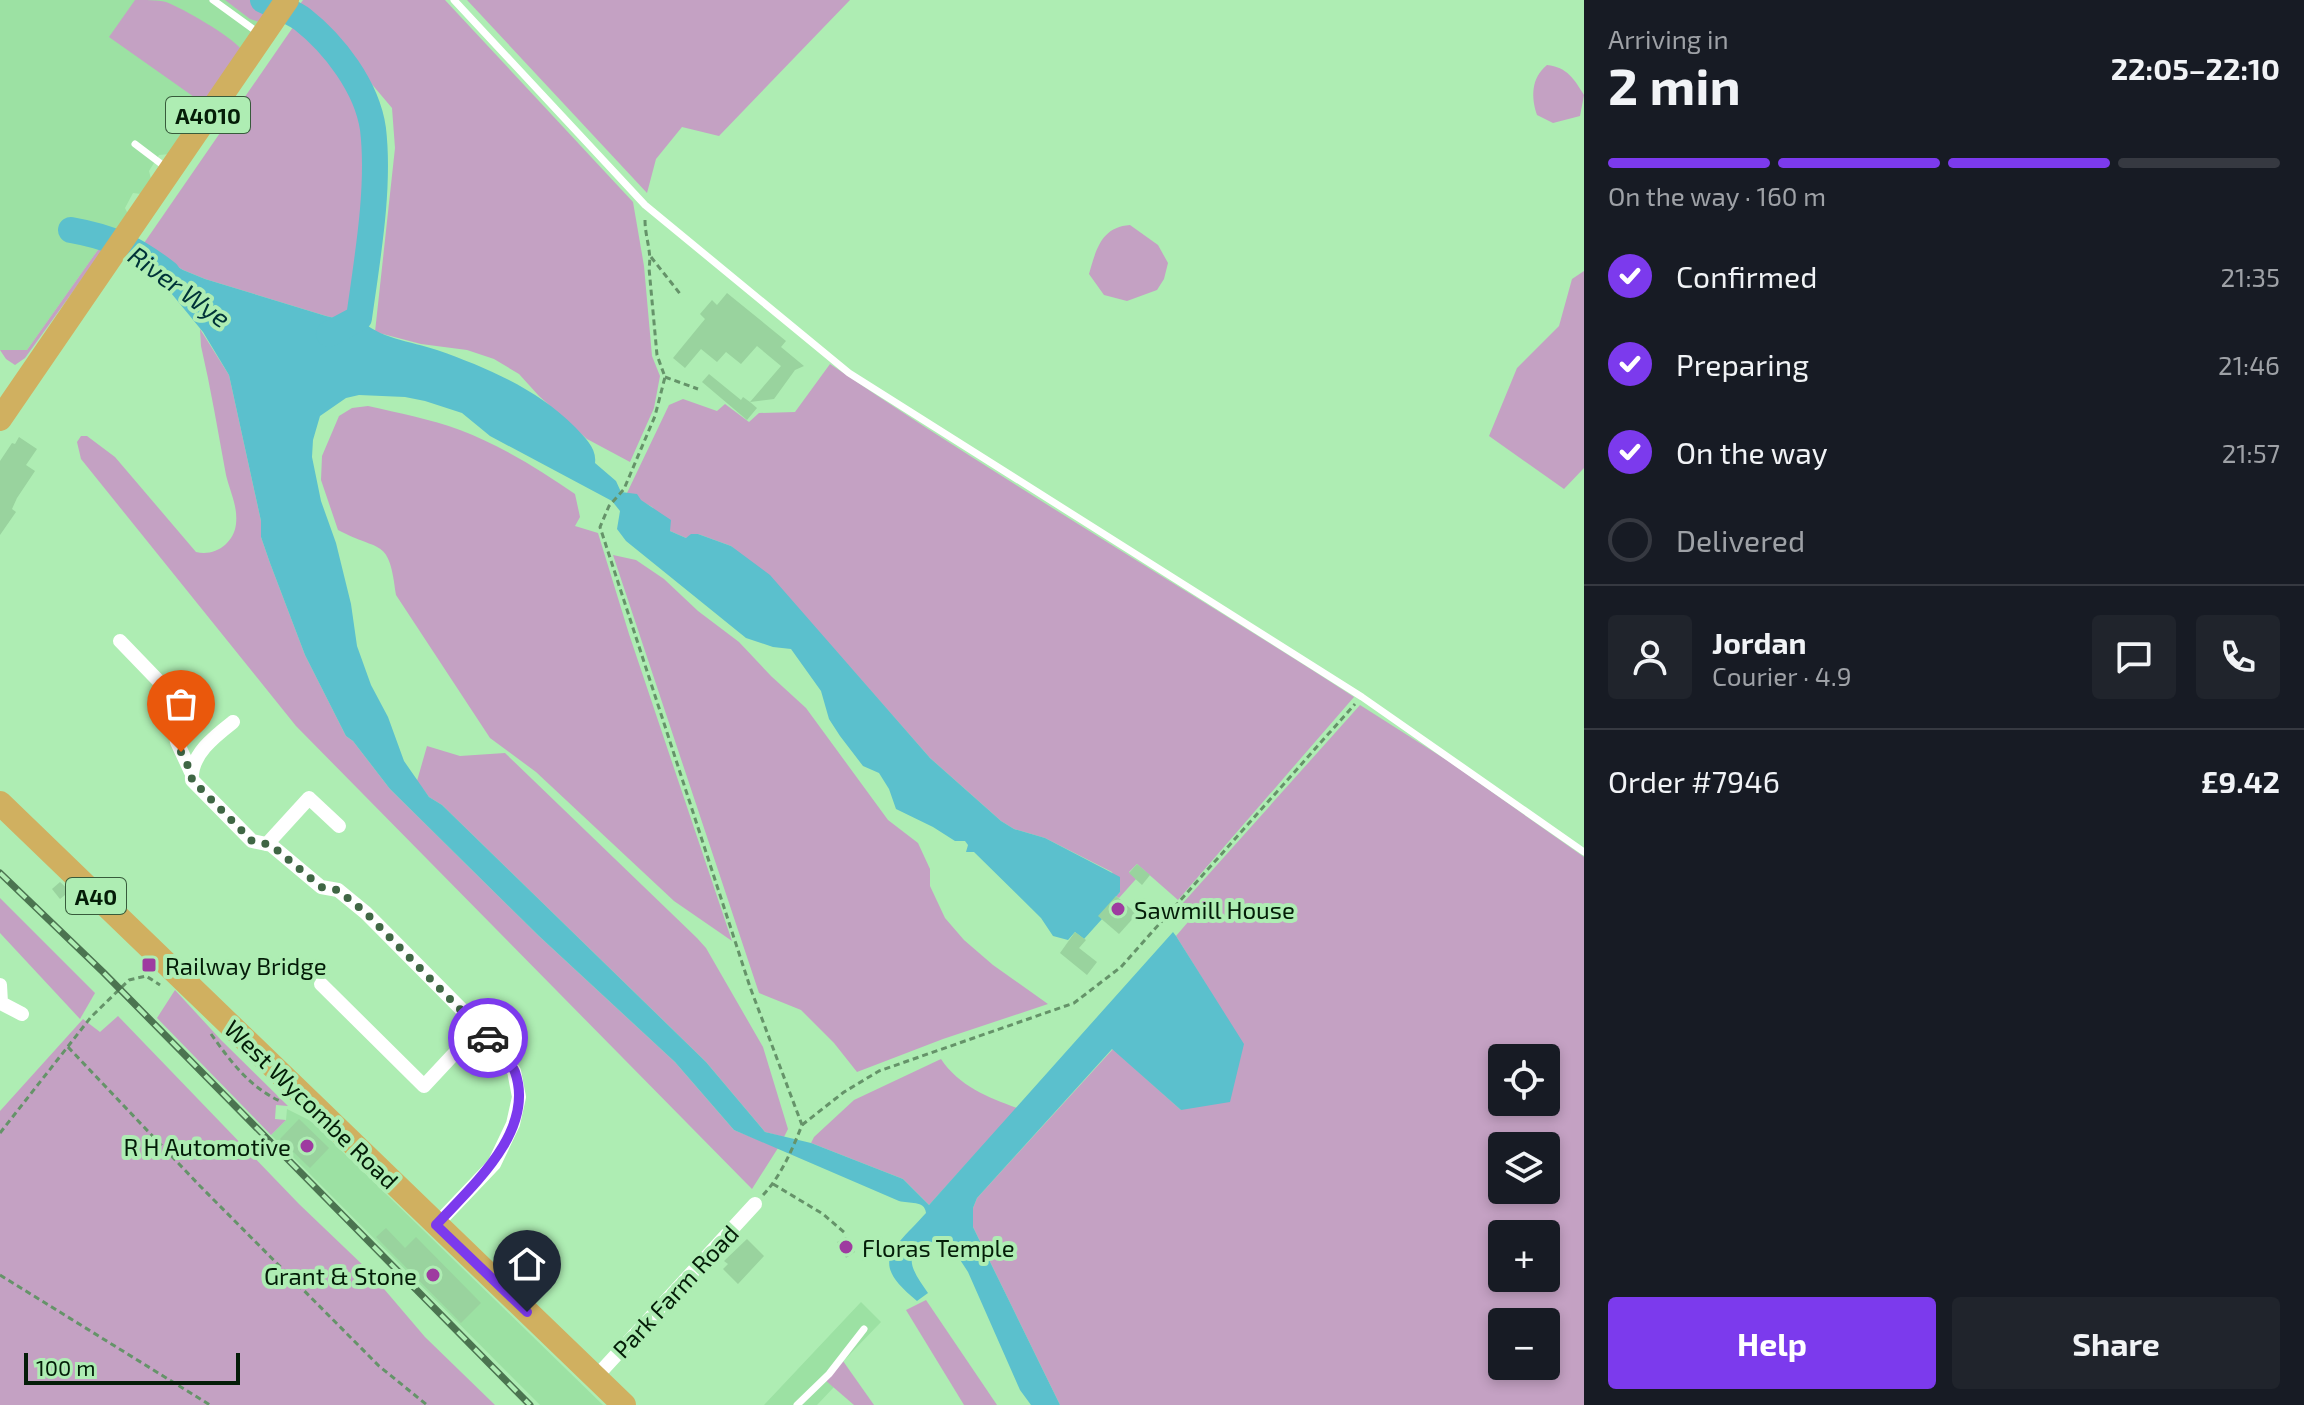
<!DOCTYPE html>
<meta charset="utf-8">
<style>
body{margin:0;font-family:"Exo 2",sans-serif;background:#20242c;color:#f1f3f6;height:100vh;display:flex;flex-direction:column;font-size:30px;white-space:nowrap}
*{box-sizing:border-box;margin:0}
p{font-size:26px;color:#9ea1a6}
.icon{flex:none;width:44px;height:44px;fill:none;stroke:currentColor;stroke-width:2;stroke-linecap:round;stroke-linejoin:round}
.map{position:relative;flex:1;overflow:hidden}
.details{display:flex;flex-direction:column;background:#171b24;width:720px}
.details>*{flex:none}
.tools{position:absolute;left:1488px;top:1044px;display:grid;gap:16px}
.tools a{display:grid;place-items:center;width:72px;height:72px;border-radius:8px;background:#171b24;box-shadow:0 4px 12px #0003;font-size:40px}
.scale{position:absolute;left:24px;bottom:20px;width:216px;box-sizing:border-box;padding-left:8px;border:4px solid #041d08;border-top:0;font-size:22px;line-height:28px;white-space:nowrap;color:#041d08;-webkit-text-stroke:6px #aeedb3;paint-order:stroke}
.pin{position:absolute;display:grid;place-items:center;width:68px;height:68px;color:#fff;margin:-82px -34px;border-radius:50% 50% 50% 0;rotate:-45deg;box-shadow:0 0 8px #0007}
.pin .icon{rotate:45deg}
.courier{position:absolute;display:grid;place-items:center;width:80px;height:80px;margin:-40px;border:6px solid #7c3aed;border-radius:50%;background:#fff;color:#222;box-shadow:0 2px 10px #0007}
.head em{font-style:normal;font-weight:700}
.head div{display:flex;flex-direction:column-reverse}
.head{display:flex;align-items:center;justify-content:space-between;height:136px;padding:0 24px}
h1{font-size:52px;font-weight:700;line-height:60px}
.bar{display:grid;grid-template-columns:repeat(4,1fr);gap:12px 8px;align-content:center;height:96px;padding:0 24px}
.bar i{height:10px;border-radius:6px;background:#363941}
.bar .active{background:#7c3aed}
.bar p{grid-column:span 4}
.line{display:flex;align-items:center;gap:20px;padding:0 24px;border-top:2px solid #363941}
.line div{flex:1}
.round{display:grid;place-items:center;flex:none;width:84px;height:84px;border-radius:8px;background:#20242c}
ol{padding:0 24px;list-style:none}
li{display:flex;align-items:center;gap:24px;height:88px}
li p{margin-inline-start:auto}
li .icon{padding:8px;border-radius:50%;background:#7c3aed;color:#fff;stroke-width:4}
li:last-child{color:#9ea1a6}
li i{width:44px;height:44px;border:4px solid #363941;border-radius:50%}
.button{display:flex;gap:16px;margin-top:auto;padding:16px 24px}
.button a{flex:1;height:92px;border-radius:8px;background:#7c3aed;color:#fff;font-size:32px;font-weight:700;line-height:92px;text-align:center}
.button a+a{background:#20242c;color:#f1f3f6}
main{display:flex;flex:1;min-height:0}
.map>svg:first-child{display:block}
</style>
<main>
<div class="map">
<svg width="1584" height="1405" viewBox="0 0 1584 1405">
<rect width="100%" height="100%" fill="#aeedb3"/>
<g fill="#9ce1a3">
<path d="M0 0H273L170 154 159 155 149 171 151 179 141 194 133 193 125 208 128 214 105 247H100L27 350H0Z"/>
<path d="M287 1109 311 1121 603 1405H540L271 1135 286 1120Z"/>
<path d="M861 1302 881 1322 825 1380 834 1387 817 1405H764Z"/>
</g>
<g fill="#c4a1c3" fill-rule="evenodd">
<path d="M135 0C144 0 157 0 166 2 184 9 229 35 241 49L204 104 109 37Z"/>
<path d="M225 0H273L259 22 250 19Z"/>
<path d="M303 0H445L633 202 644 266 652 356 660 376 654 408 630 462 587 439 539 396 519 374 494 359 467 350 421 344 375 332 395 148 392 108 348 56 295 11Z"/>
<path d="M467 0H850L719 136 682 127 656 159 647 193Z"/>
<path d="M300 17C322 38 345 60 359 87 388 144 368 255 359 318L347 321 326 316 205 279 183 270 142 246Z"/>
<path d="M1547 65C1567 67 1574 79 1584 95L1580 116 1553 123 1537 115C1531 97 1531 78 1547 65Z"/>
<path d="M1130 225 1158 245 1168 263 1164 279 1157 290 1127 301 1104 295 1089 274C1096 250 1101 227 1130 225Z"/>
<path d="M100 247H105L25 358 15 365 6 359 0 350H27Z"/>
<path d="M1584 271V468L1564 489 1489 436 1517 368 1559 326 1572 279Z"/>
<path d="M200 329 229 375 261 521V537L270 563 305 655 346 736 353 741 390 789 539 936 675 1062 734 1130 778 1148 752 1189 296 726 81 459 77 442 81 436H87L115 457 196 552C215 557 234 543 236 524 238 506 230 492 226 475 218 432 211 389 201 346Z"/>
<path d="M830 364C1001 480 1180 585 1354 697L1178 900 1137 864 1129 872 1136 879 1119 898 1116 896 1120 892 1112 872 1045 838 1014 829 1001 821 930 758 791 600 731 546 698 534 686 538 670 531 652 507 627 493 669 405 683 399 717 411 725 404 749 422 759 413 795 412Z"/>
<path d="M368 406C399 413 430 419 460 430 500 445 540 470 575 494L580 517 575 526 598 533 629 634 732 941 674 901 536 772 490 738 396 595C389 536 381 553 338 530L321 480 322 456 339 416 352 408Z"/>
<path d="M613 555 636 560 664 579 698 611 739 642 771 676 806 708 888 820 918 843 930 869V886L945 918 964 940 993 965 1048 1004 943 1039 857 1072 834 1043 801 1010 759 993Z"/>
<path d="M1360 705 1448 761 1584 857V1405H1060L973 1227V1208L977 1198 1113 1049 1181 1110 1243 1044 1176 936 1194 915 1182 904ZM1502 1058H1546V1102H1502ZM1502 1146H1546V1190H1502ZM1502 1234H1546V1278H1502ZM1502 1322H1546V1366H1502Z"/>
<path d="M427 746 460 756 505 753 697 938 706 948 763 1047 788 1129 784 1137 765 1132 706 1062 442 805 429 797 417 781Z"/>
<path d="M0 898 95 993 80 1019 0 933Z"/>
<path d="M175 990 221 1040 288 1106 276 1105 275 1119 286 1120 271 1135 157 1018Z"/>
<path d="M118 1016 299 1204 367 1269 425 1337 495 1405H0V1111L83 1019 100 1032Z"/>
<path d="M941 1059C959 1086 987 1097 1017 1108L929 1205 903 1179 811 1143 814 1137 854 1100Z"/>
<path d="M926 1300 997 1405H964L906 1310Z"/>
<path d="M843 1361 874 1405H854L825 1380Z"/>
</g>
<path fill="#5bc0cd" d="M142 246 183 270 205 279 326 316 347 321 359 318C378 339 411 341 437 350 488 368 537 389 575 427 585 438 597 448 595 463L616 481 621 492 637 494 641 500 671 520 670 531 686 538 691 534H698L731 546 770 575 930 758 1001 821 1014 829 1045 838 1120 877V892L1099 916 1102 919 1084 939 1075 932 1068 940 1053 936 1041 918 974 852H966L968 845 965 841H955L933 827 896 809 889 789 879 773 863 766 840 736 829 719 821 691 791 649 773 647 746 638 626 541 617 529 620 511 612 501 490 436 462 413 425 401 405 397 359 395 346 398 320 416 313 440 312 457 321 501 336 543 351 604 357 646 371 685 388 717 404 761 429 797 442 805 706 1062 765 1132 811 1143 903 1179 929 1205 1173 932 1176 936 1244 1044 1230 1102 1181 1110 1112 1049 977 1198 973 1208V1227L1060 1405H1031L1020 1390 968 1272 955 1252 930 1242C898 1253 915 1274 928 1293L917 1301C868 1261 892 1251 926 1213 925 1200 909 1204 899 1201L734 1130 675 1062 539 936 390 789 353 741 346 736 305 655 270 563 261 537V521L229 375 203 332 162 282 135 257Z"/>
<g fill="none" stroke-linecap="round" stroke-linejoin="round">
<g stroke="#5bc0cd" stroke-width="26">
<path d="M263 0C276 6 291 11 302 19 334 44 367 87 373 129 380 188 367 260 359 318L329 334"/>
<path d="M71 230C111 237 135 248 167 273"/>
</g>
</g>
<g fill="#99d39e">
<path d="M727 293 786 341 781 347 804 366 795 370 774 399 750 402 757 408 747 420 702 382 709 374 741 400 743 397 750 402 781 366 757 346 741 364 726 352 717 362 701 349 685 368 673 358 705 319 700 314 712 300 717 305Z"/>
<path d="M19 437 37 449 26 465 35 471 17 498 12 509 16 512 0 535V461L12 443 15 444Z"/>
<path d="M1137 864 1150 875 1142 885 1129 873Z"/>
<path d="M60 882 70 891 60 899 52 889Z"/>
<path d="M1116 896 1137 914 1119 934 1098 916Z"/>
<path d="M1075 932 1086 940 1079 948 1097 962 1087 975 1060 953Z"/>
<path d="M299 1119 329 1148 310 1168 280 1139Z"/>
<path d="M386 1228 405 1248 416 1237 481 1303 461 1323 376 1237Z"/>
<path d="M846 1237 855 1252 846 1258 837 1242Z"/>
<path d="M747 1239 764 1256 738 1284 723 1269 728 1264 724 1261Z"/>
</g>
<g fill="none" stroke-linecap="round" stroke-linejoin="round">
<g stroke="#659369" stroke-width="3" stroke-dasharray="6 4" stroke-linecap="butt">
<path d="M645 220C645 237 652 252 649 268L657 355 665 377 655 416 624 489 609 506 600 527 750 987 802 1125C792 1150 781 1176 763 1195"/>
<path d="M651 257 681 295"/>
<path d="M665 377 698 389"/>
<path d="M211 1034C231 1062 250 1088 282 1102"/>
<path d="M68 1047 199 1185 379 1366 427 1405"/>
<path d="M802 1125 844 1092 879 1071 1074 1003 1121 967 1355 704"/>
<path d="M0 1133 91 1017 129 980 146 976 160 985"/>
<path d="M773 1184 823 1214 845 1233"/>
<path d="M0 1275 210 1405"/>
</g>
<g stroke="#fff" stroke-width="7">
<path d="M213 0 260 34"/>
<path d="M454 0 645 205 849 373 1362 697 1584 852"/>
<path d="M135 144 168 169"/>
<path d="M797 1405 829 1374 864 1329"/>
</g>
<g stroke="#fff" stroke-width="14">
<path d="M120 641 174 697 177 710 175 732 177 742 191 772"/>
<path d="M233 722C215 736 190 755 192 780L252 841 271 845 321 887 338 890 366 913 479 1027 514 1071 519 1097 513 1124 494 1164 436 1225"/>
<path d="M267 844 309 798 339 826"/>
<path d="M321 984 424 1086 479 1027"/>
<path d="M0 985 1 1003 22 1014"/>
<path d="M595 1378 755 1204"/>
</g>
<g stroke="#d0b060" stroke-width="24">
<path d="M0 419 287 0"/>
<path d="M0 803 624 1405"/>
</g>
<g stroke="#4b7450" stroke-width="7">
<path id="rail" d="M0 873 103 972 530 1405"/>
</g>
<use href="#rail" stroke="#aeedb3" stroke-width="4" stroke-dasharray="12" stroke-linecap="butt"/>
</g>
<g fill="none" stroke-linecap="round" stroke-linejoin="round">
<path stroke="#3f6644" stroke-width="8" stroke-dasharray="0 14.4" d="M181 752 191 772 192 780 252 841 271 845 321 887 338 890 366 913 488 1038"/>
<path stroke="#7c3aed" stroke-width="10" d="M488 1038C496 1048 510 1060 515 1072 536 1131 471 1187 436 1225L527 1312"/>
</g>
<g fill="#9e3ba0" stroke="#aeedb3" stroke-width="3">
<circle cx="1118" cy="909" r="8"/>
<rect x="141" y="957" width="16" height="16" rx="4"/>
<circle cx="307" cy="1146" r="8"/>
<circle cx="846" cy="1247" r="8"/>
<circle cx="433" cy="1275" r="8"/>
</g>
<g text-anchor="middle" dominant-baseline="central" stroke-width="8" stroke-linejoin="round" paint-order="stroke">
<g fill="#aeedb3" stroke="#375b3b" stroke-width="2">
<rect x="166" y="97" width="84" height="36" rx="6"/>
<rect x="66" y="878" width="60" height="36" rx="6"/>
</g>
<g font-size="22" font-weight="bold" fill="#041d08">
<text x="208" y="115">A4010</text>
<text x="96" y="896">A40</text>
</g>
<g font-size="24" fill="#041d08" stroke="#aeedb3" text-anchor="start">
<text x="1134" y="909">Sawmill House</text>
<text x="165" y="965">Railway Bridge</text>
<text x="291" y="1146" text-anchor="end">R H Automotive</text>
<text x="862" y="1247">Floras Temple</text>
<text x="417" y="1275" text-anchor="end">Grant &amp; Stone</text>
</g>
<g font-size="24" fill="#041d08" stroke="#aeedb3">
<text transform="translate(312 1104) rotate(44)">West Wycombe Road</text>
<text transform="translate(675 1291) rotate(-47)">Park Farm Road</text>
</g>
<g font-size="26" font-style="italic" fill="#003339" stroke="#aeedb3">
<text transform="translate(180 286) rotate(36)">River Wye</text>
</g>
</g>
</svg>
<div class="tools">
<a><svg class="icon" aria-label="locate" viewBox="0 0 24 24"><circle cx="12" cy="12" r="6"/><path d="M12 2v4M12 18v4M2 12h4M18 12h4"/></svg></a>
<a><svg class="icon" aria-label="layers" viewBox="0 0 24 24"><path d="M12 4l9 5-9 5-9-5zM3 14l9 5 9-5"/></svg></a>
<a>+</a>
<a>−</a>
</div>
<div class="scale">100 m</div>
<div class="pin" style="left:181px;top:752px;background:#ea580c"><svg class="icon" aria-label="bag" viewBox="0 0 24 24"><path d="M5 8h14l-1 12H6zM9 8a3 3 0 0 1 6 0"/></svg></div>
<div class="pin" style="left:527px;top:1312px;background:#1f2937"><svg class="icon" aria-label="home" viewBox="0 0 24 24"><path d="M3 11l9-7 9 7M6 9v11h12V9"/></svg></div>
<div class="courier" style="left:488px;top:1038px"><svg class="icon" aria-label="car" viewBox="0 0 24 24"><path d="M5 17H2v-5l4-1 3-4h7l3 4 3 1v5h-3M9 17h6M6 11h13"/><circle cx="7" cy="17" r="2"/><circle cx="17" cy="17" r="2"/></svg></div>
</div>
<section class="details">
<div class="head"><div><h1>2 min</h1><p>Arriving in</p></div><em>22:05–22:10</em></div>
<div class="bar"><i class="active"></i><i class="active"></i><i class="active"></i><i></i><p>On the way · 160 m</p></div>
<ol>
<li><svg class="icon" aria-label="check" viewBox="0 0 24 24"><path d="M5 12l5 5 9-10"/></svg>Confirmed<p>21:35</p></li>
<li><svg class="icon" aria-label="check" viewBox="0 0 24 24"><path d="M5 12l5 5 9-10"/></svg>Preparing<p>21:46</p></li>
<li><svg class="icon" aria-label="check" viewBox="0 0 24 24"><path d="M5 12l5 5 9-10"/></svg>On the way<p>21:57</p></li>
<li><i></i>Delivered</li>
</ol>
<div class="line" style="height:144px"><a class="round"><svg class="icon" aria-label="person" viewBox="0 0 24 24"><circle cx="12" cy="8" r="4"/><path d="M4 21q1-7 8-7t8 7"/></svg></a><div><b>Jordan</b><p>Courier · 4.9</p></div><a class="round"><svg class="icon" aria-label="chat" viewBox="0 0 24 24"><path d="M4 5h16v11H9l-5 4z"/></svg></a><a class="round"><svg class="icon" aria-label="phone" viewBox="0 0 24 24"><path d="M5 4h4l2 5-3 2q2 4 5 5l2-3 5 2v4C11 20 4 13 5 4z"/></svg></a></div>
<div class="line" style="height:104px"><div>Order #7946</div><b>£9.42</b></div>
<div class="button"><a>Help</a><a>Share</a></div>
</section>
</main>
